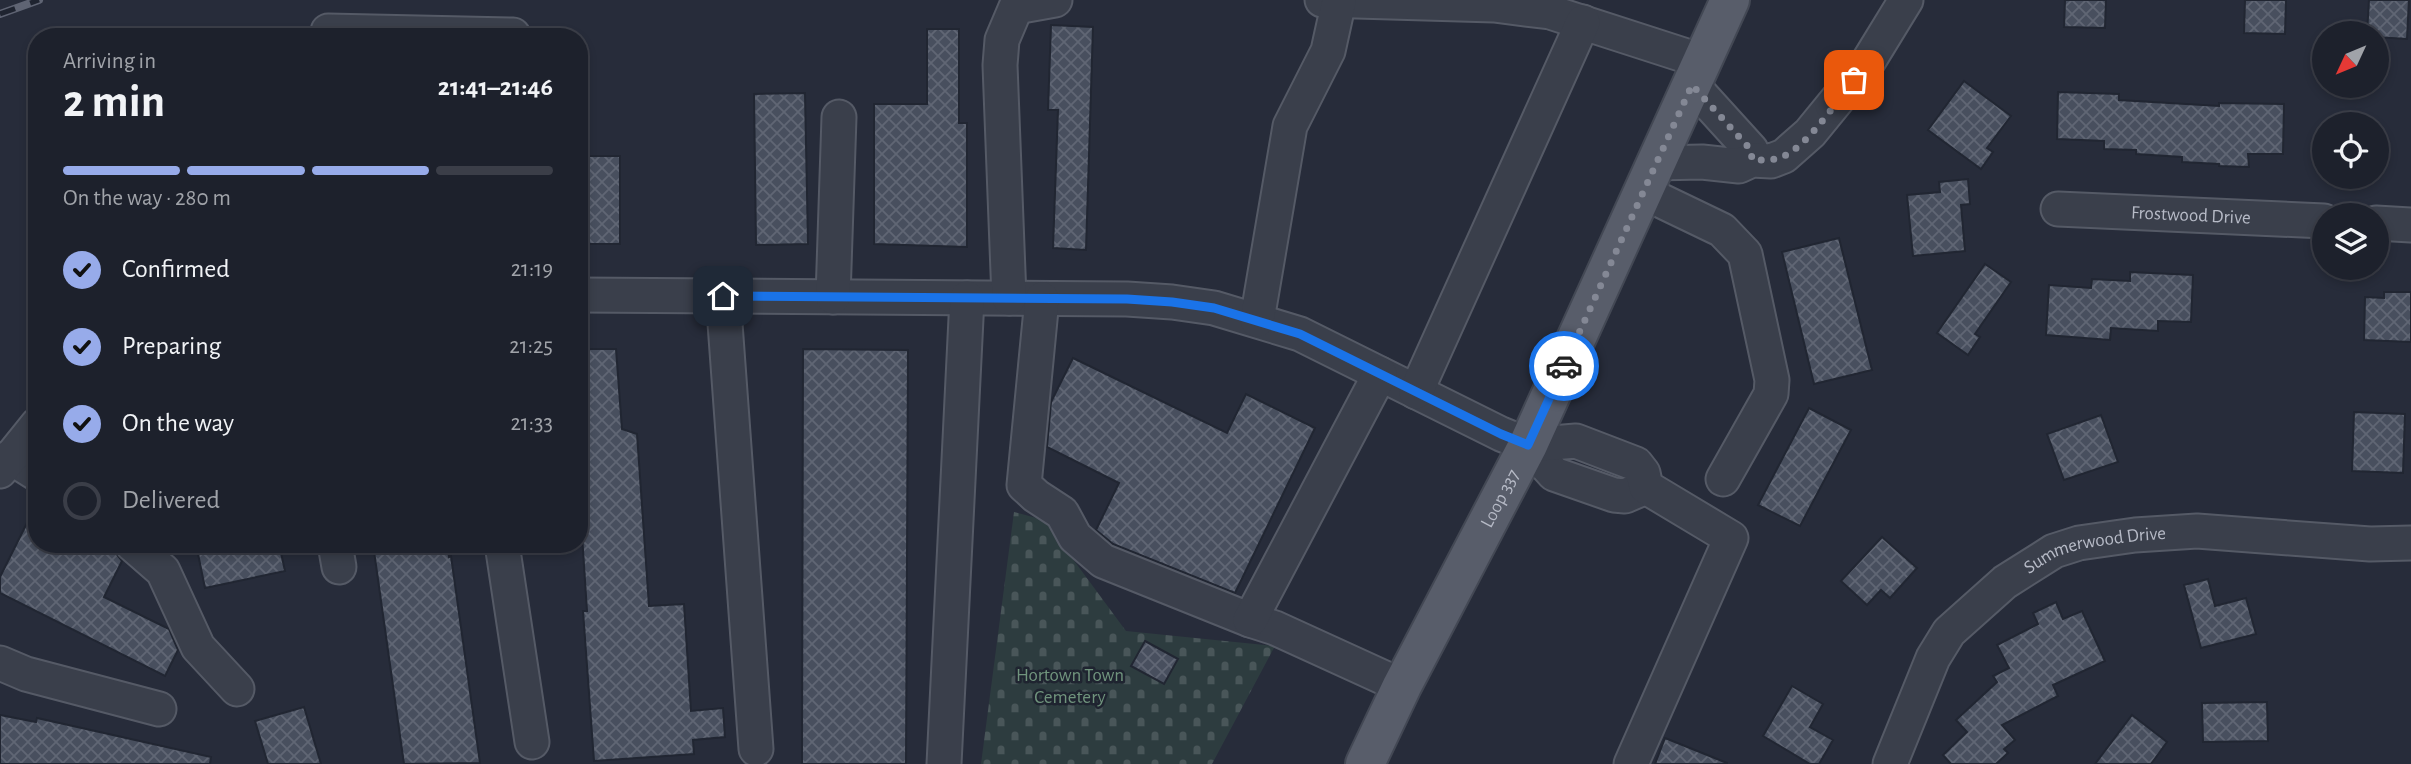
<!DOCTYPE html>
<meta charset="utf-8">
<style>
body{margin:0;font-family:"Alegreya Sans",sans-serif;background:#252934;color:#f1f3f6;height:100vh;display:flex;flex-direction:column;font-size:26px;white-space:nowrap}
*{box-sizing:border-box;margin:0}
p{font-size:23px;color:#a0a3a9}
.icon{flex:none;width:38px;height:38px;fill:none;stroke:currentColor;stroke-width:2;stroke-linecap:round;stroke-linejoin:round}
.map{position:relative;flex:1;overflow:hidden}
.panel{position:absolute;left:28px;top:28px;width:560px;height:525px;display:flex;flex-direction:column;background:#1d212c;border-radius:28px;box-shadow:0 4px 10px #0003,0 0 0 2px #3b3e48}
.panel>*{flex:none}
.needle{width:46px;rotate:226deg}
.buttons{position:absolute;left:2312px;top:21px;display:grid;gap:14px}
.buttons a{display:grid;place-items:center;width:77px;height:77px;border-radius:50%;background:#1d212c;box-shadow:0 4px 10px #0003,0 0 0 2px #3b3e48;font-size:35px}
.pin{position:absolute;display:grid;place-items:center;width:60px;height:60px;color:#fff;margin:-30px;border-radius:14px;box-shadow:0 4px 10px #0006}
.courier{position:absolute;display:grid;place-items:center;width:70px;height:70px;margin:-35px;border:5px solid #1a73e8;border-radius:50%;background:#fff;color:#222;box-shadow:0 2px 9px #0007}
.summary em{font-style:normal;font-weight:600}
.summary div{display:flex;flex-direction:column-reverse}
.summary{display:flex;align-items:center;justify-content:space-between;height:119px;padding:0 35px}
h1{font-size:46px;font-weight:600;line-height:52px}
.bar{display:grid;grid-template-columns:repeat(4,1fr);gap:10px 7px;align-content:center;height:84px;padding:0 35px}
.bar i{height:9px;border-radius:5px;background:#3b3e48}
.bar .on{background:#97abea}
.bar p{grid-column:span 4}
ol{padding:0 35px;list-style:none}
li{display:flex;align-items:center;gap:21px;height:77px}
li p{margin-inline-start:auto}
li .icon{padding:7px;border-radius:50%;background:#97abea;color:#111;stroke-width:4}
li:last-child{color:#a0a3a9}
li i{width:38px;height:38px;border:4px solid #3b3e48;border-radius:50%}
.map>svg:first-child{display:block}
</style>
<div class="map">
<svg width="2411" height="764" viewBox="0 0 2411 764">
<defs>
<pattern id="cemetery-stones" width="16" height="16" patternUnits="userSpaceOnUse" patternTransform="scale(1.75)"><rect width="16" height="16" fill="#2d3c3f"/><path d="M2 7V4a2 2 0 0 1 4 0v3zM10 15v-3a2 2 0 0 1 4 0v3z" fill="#495659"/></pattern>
<pattern id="building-cross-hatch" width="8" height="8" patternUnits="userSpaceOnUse" patternTransform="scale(1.75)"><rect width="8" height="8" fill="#484f5e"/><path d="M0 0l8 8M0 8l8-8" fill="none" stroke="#606674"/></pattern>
</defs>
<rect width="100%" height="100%" fill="#272c3a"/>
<path fill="url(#cemetery-stones)" d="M1014 512 1044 520 1126 631 1275 646 1212 764H981Z"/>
<g fill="url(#building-cross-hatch)" stroke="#212632" stroke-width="2">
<path d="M2065 0H2106L2105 28 2064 27Z"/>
<path d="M2245 0H2286L2285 34 2244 33Z"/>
<path d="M2369 0H2409L2407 39 2376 37V33H2367Z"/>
<path d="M1051 25 1093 27 1086 250 1053 248 1058 110H1048Z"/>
<path d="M927 29H959V123H967V247L874 244V104H927Z"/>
<path d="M1964 81 2011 116 1987 148 1993 152 1981 169 1928 130Z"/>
<path d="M2058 92 2119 94V100L2219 106V103L2284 104 2283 154H2248L2249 167 2219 166V164L2182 162V157L2136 154V150L2104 149V141L2057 139Z"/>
<path d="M805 93 808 244 756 245 754 94Z"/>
<rect x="579" y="156" width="41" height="88"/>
<path d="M1968 179 1970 204 1961 205 1965 251 1913 256 1907 195 1940 192 1939 182Z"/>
<path d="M1839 238 1872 370 1814 384 1782 252Z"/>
<path d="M1985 264 2011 282 1975 334 1980 337 1968 355 1937 333Z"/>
<path d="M2130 272 2193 275 2191 322 2158 321V331L2111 328 2110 340 2046 335 2049 285 2091 288 2092 279 2130 281Z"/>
<path d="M2384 292H2411V342L2364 340 2365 297 2384 298Z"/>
<path d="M579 349H616L622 429 637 434 649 606 684 604 691 711 723 708 725 737 693 740 694 754 594 761 583 611H587L579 489Z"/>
<path d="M803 349 908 350 906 764H802Z"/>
<path d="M1073 358 1227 433 1246 394 1315 428 1235 593 1113 544 1096 530 1119 483 1047 447 1051 402Z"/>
<path d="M1809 408 1851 430 1800 526 1758 505Z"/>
<path d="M2354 412 2405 414 2403 473 2352 471Z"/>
<path d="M2101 415 2118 462 2064 480 2047 434Z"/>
<path d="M37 503V544H99L115 552 122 561 104 597 169 629 178 650 165 676 0 593V577Z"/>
<path d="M1882 537 1917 568 1890 598 1881 590 1867 605 1841 581Z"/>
<path d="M196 544H279L285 571 205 588Z"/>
<path d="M373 544H447L449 557 451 556 480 763 404 764Z"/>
<path d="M2208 579 2215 606 2246 598 2256 634 2201 648 2184 585Z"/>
<path d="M2056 602 2063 619 2082 611 2105 661 2053 685 2058 696 2002 725 2015 740 2004 749 2008 753 1996 764H1951L1943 755 1967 732 1956 720 1997 682 1993 676 2009 668 1997 645 2038 624 2033 613Z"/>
<path d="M1145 641 1178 659 1164 684 1131 666Z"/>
<path d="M1792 686 1823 704 1810 727 1833 740 1819 764H1810L1763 736Z"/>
<path d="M2267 702 2268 741 2203 742 2202 703Z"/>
<path d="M304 707 321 764H268L255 721Z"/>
<path d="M0 715 36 722 37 718 211 757 210 764H0Z"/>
<path d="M2132 715 2167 742 2151 764H2095Z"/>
<path d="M1665 738 1727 763V764H1655Z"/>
</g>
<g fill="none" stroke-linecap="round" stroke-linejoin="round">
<g stroke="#555a66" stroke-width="37">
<g id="minor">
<path d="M1322 0 1494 5 1550 12 1702 61"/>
<path d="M328 37V31L513 35V37"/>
<path d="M1692 85 1751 150 1752 160"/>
<path d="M1655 163 1702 162 1739 166 1752 160 1771 161 1784 156 1810 133 1868 62 1906 0"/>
<path d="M1643 192 1722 230 1745 254 1772 380 1771 394 1723 479"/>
<path id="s1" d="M2058 209 2324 221"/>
<path d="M2376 223 2411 225"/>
<path d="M579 295 1127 299 1172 302 1214 308 1300 334 1501 434 1528 445 1554 474 1614 495 1625 496 1646 487"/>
<path d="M723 296 756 749"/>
<path d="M833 297 839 117"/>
<path d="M1009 298 1000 65 1002 40 1016 7 1055 0"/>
<path d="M1042 299 1024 485 1036 496 1062 513 1075 537 1103 561 1250 620 1275 628 1402 686"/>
<path d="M1257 320 1290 126 1328 51 1339 1"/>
<path d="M1416 392 1583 22"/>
<path d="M1528 445 1576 441 1636 464 1643 473 1646 487 1731 538 1631 764"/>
<path d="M10 457 37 474"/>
<path d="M0 471 37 425"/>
<path d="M132 544 163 571 198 647 237 689"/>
<path d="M335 544 339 567"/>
<path d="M502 544 532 742"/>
<path d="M1250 620 1380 374"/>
<path d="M0 663 26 674 159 709"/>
<path d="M944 764 967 298"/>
<path id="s2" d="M1890 764 1933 658 1949 632 2005 582 2054 551 2079 543 2135 535 2197 531 2370 544 2411 543"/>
</g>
</g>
<g stroke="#434854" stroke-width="42">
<g id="major">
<path id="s3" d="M1365 764 1402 686 1528 445 1730 0"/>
</g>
</g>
<use href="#minor" stroke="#3a3f4b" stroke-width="33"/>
<use href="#major" stroke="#585d6a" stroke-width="38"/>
<g stroke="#5f6473" stroke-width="8">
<path id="rail" d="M0 14 39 0"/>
</g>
<use href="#rail" stroke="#1f2430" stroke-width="5" stroke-dasharray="16" stroke-linecap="butt"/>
</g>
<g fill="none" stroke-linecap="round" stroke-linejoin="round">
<path stroke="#848895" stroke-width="7" stroke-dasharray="0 12.6" d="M1564 366 1692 85 1751 150 1752 160C1763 160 1774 161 1784 156 1810 143 1835 103 1854 80"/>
<path stroke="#1a73e8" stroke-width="9" d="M723 296 1127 299 1172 302 1214 308 1300 334 1501 434 1528 445 1564 366"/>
</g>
<g text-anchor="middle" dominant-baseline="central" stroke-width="5" stroke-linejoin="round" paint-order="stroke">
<g font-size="19" fill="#b6bac6" stroke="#1f2430">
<text stroke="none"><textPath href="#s1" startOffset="133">Frostwood Drive</textPath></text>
<text stroke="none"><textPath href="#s3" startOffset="298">Loop 337</textPath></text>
<text stroke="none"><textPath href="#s2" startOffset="318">Summerwood Drive</textPath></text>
</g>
<g font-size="19" fill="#70947d" stroke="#1f2430">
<text x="1070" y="675">Hortown Town<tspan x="1070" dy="22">Cemetery</tspan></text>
</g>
</g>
</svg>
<div class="buttons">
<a><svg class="needle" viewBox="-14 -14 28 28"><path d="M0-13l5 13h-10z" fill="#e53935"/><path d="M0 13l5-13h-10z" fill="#a0a3a9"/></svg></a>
<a><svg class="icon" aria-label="locate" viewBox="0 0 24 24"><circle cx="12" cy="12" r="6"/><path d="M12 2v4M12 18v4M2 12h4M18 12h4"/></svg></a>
<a><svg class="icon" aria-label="layers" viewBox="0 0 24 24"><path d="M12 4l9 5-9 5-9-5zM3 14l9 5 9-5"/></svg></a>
</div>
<div class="pin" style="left:1854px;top:80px;background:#ea580c"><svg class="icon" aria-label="bag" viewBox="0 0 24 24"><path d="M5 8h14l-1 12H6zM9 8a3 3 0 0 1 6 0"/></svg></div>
<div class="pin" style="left:723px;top:296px;background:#1f2937"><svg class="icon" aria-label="home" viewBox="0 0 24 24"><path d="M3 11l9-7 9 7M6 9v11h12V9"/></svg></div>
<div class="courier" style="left:1564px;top:366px"><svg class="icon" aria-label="car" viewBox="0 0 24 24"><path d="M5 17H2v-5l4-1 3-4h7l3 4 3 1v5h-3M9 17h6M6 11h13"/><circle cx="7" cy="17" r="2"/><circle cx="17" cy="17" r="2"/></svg></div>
<section class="panel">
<div class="summary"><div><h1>2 min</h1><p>Arriving in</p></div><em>21:41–21:46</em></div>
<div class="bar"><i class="on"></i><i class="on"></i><i class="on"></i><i></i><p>On the way · 280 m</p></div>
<ol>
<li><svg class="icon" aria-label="check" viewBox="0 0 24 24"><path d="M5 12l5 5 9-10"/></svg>Confirmed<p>21:19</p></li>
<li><svg class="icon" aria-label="check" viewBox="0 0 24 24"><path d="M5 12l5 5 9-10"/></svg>Preparing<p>21:25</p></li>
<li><svg class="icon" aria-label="check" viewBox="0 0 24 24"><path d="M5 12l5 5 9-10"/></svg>On the way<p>21:33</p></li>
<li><i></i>Delivered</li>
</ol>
</section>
</div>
